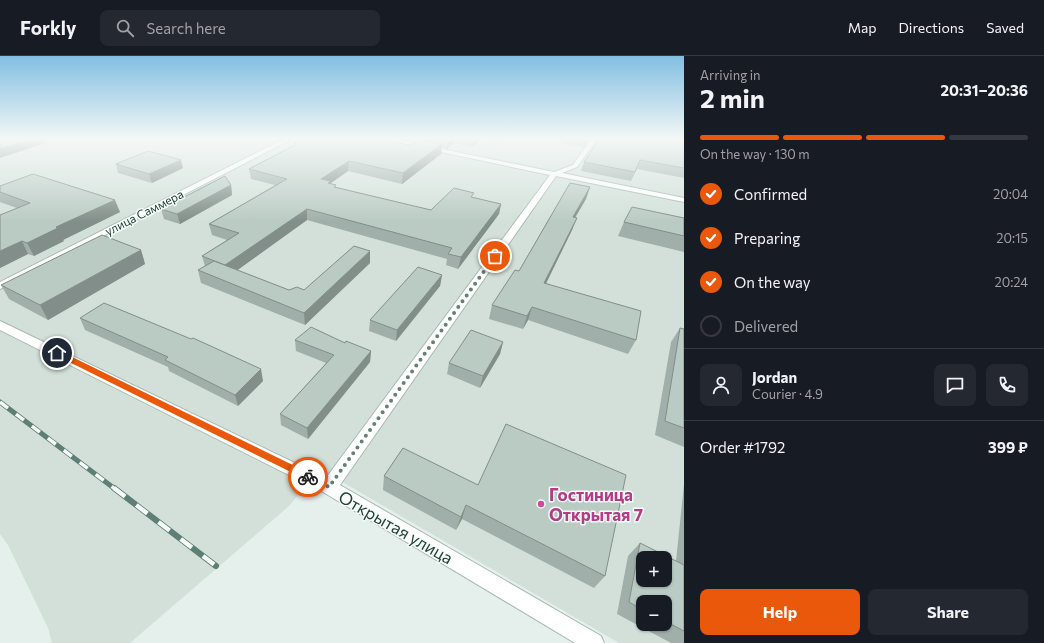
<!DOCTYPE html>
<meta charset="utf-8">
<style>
body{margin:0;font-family:Commissioner,sans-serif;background:#242831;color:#f1f3f6;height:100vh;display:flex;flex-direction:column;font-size:15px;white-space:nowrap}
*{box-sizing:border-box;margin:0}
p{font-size:13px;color:#9ea1a6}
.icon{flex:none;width:22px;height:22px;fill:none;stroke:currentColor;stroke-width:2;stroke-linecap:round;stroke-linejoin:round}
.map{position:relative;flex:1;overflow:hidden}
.side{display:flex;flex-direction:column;background:#171b24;width:360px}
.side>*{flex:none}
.tools{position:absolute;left:636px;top:495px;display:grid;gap:8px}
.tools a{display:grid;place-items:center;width:36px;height:36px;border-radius:8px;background:#171b24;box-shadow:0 1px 3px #0004;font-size:20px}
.pin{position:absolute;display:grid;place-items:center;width:34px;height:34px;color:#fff;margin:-17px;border:2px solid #fff;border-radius:50%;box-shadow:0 1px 4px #0007}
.courier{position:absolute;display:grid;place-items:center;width:40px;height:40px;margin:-20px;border:3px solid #ea580c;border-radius:50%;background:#fff;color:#222;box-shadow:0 1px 5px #0007}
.headline em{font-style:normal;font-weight:700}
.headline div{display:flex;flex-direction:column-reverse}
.headline{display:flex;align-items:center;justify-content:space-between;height:68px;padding:0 16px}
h1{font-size:26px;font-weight:700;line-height:30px}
.bar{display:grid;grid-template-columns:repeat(4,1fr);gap:6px 4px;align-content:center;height:48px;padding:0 16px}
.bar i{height:5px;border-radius:3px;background:#363941}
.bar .current{background:#ea580c}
.bar p{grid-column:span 4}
.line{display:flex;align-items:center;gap:10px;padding:0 16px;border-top:1px solid #363941}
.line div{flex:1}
.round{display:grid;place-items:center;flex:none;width:42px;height:42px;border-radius:8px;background:#242831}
ol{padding:0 16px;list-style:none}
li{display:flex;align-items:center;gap:12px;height:44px}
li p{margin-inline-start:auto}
li .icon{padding:4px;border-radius:50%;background:#ea580c;color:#fff;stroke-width:4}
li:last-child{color:#9ea1a6}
li i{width:22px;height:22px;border:2px solid #363941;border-radius:50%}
.button{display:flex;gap:8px;margin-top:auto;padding:8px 16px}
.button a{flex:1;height:46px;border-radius:8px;background:#ea580c;color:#fff;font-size:16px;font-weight:700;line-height:46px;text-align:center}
.button a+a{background:#242831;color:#f1f3f6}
header{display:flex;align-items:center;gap:24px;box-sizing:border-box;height:56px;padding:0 20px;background:#171b24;border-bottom:1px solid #363941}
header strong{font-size:19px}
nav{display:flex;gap:22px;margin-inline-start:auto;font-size:14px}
.search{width:280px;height:36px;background:#242831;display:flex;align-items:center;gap:10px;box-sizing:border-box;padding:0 14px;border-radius:8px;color:#9ea1a6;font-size:15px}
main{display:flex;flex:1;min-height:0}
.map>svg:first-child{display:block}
</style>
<header>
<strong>Forkly</strong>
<div class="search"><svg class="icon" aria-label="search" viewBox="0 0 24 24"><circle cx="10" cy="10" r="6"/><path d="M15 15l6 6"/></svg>Search here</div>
<nav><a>Map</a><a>Directions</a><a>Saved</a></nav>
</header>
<main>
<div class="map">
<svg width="684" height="587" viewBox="0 0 684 587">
<rect width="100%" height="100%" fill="#e5efeb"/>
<path fill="#d3e0da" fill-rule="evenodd" d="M0 83H684V587H619L320 413 289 450 130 587H52L48 572 8 489 0 478ZM643 502H665V524H643ZM643 546H665V568H643Z"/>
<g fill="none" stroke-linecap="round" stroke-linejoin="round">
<g stroke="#a7b8b2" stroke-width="2">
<g id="minor">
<path d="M284 83H292L0 233V226Z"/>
<path d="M379 83H393L554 116 573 109 591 83H597L577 111 562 117 684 142V146L556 120 340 429 601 580 604 587H575L323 436 0 274V265L326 422 550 119Z"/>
</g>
</g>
<use href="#minor" fill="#fff" fill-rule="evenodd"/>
<g stroke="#5d7f75" stroke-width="5">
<path id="rail-far1" d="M0 346 115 433"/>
</g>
<g stroke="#5d7f75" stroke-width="6">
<path id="rail" d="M114 432 216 510"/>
</g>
<use href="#rail-far1" stroke="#f6fbf9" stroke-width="3.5" stroke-dasharray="10" stroke-linecap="butt"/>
<use href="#rail" stroke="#f6fbf9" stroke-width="4.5" stroke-dasharray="14" stroke-linecap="butt"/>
</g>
<g fill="#a0afa9" fill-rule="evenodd">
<path d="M425 83H481L473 91 454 87 447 93 442 91 441 98 402 128 348 115 331 127V128L336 131 431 154 473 141 501 148 499 158 458 213 446 209 447 203 307 164 237 214 289 234H304L370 207 305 269 201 227 198 214 205 210 202 200 227 184 212 179 209 168 275 129 251 123 249 113 294 89V87L410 89 425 85Z"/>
<path d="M492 83H501L500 85Z"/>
<path d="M562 83H589L584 91 561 87Z"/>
<path d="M596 83H684V122L637 113 631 125 581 115 584 106 593 92H592Z"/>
<path d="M116 108 183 112 152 127 118 117Z"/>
<path d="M231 129 232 139 180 168 164 163 161 153Z"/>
<path d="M0 130 120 156 63 184 64 185 34 200 28 198 0 212 17 152 0 146Z"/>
<path d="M590 131 586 143 575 162 572 174 546 227 636 284 628 298 528 264 523 273 489 263 492 249 519 215Z"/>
<path d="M684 162V196L618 180 624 166Z"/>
<path d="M141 194 145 208 48 264 9 243 1 229Z"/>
<path d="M442 219 440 230 396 285 369 275 370 264Z"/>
<path d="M80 262 263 325 238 350 169 315 168 311 85 274Z"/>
<path d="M680 272 684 273V391L655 379 671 286Z"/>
<path d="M295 284 345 287 371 295 370 306 308 383 281 369 280 358 326 307 296 295Z"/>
<path d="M503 286 500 298 480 332 447 318 449 307Z"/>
<path d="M403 392 605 520 594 532 462 463 456 474 383 434 384 420Z"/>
<path d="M684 428V587H671L617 558 628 500 640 487 676 505ZM643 546H665V568H643Z"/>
</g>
<g fill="#828e89">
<path d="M30 83H44L46 87 0 102V93Z"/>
<path d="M451 83H455L454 87 447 93 448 85Z"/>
<path d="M475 83H481L473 91Z"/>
<path d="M586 83H589L584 91Z"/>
<path d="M442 88 441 98 402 128 403 117Z"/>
<path d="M181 104 183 112 152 127 149 118Z"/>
<path d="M349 105 348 115 331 127V136L321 123Z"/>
<path d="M231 129 232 139 180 168 177 158Z"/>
<path d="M590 131 586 143 568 173 573 161Z"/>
<path d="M115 144 120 156 63 184 64 185 34 200 27 187 56 171Z"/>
<path d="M501 148 499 158 458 213 461 201Z"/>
<path d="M307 153V164L228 221 225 209Z"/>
<path d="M577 162 572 174 540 240 544 227Z"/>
<path d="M22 185 28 198 0 212V195Z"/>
<path d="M141 194 145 208 48 264 40 249Z"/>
<path d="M370 195V207L305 269 304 257Z"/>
<path d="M442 219 440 230 396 285 397 274Z"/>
<path d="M532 251 528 264 523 273 527 260Z"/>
<path d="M503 286 500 298 480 332 483 320Z"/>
<path d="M371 295 370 306 308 383 307 372Z"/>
<path d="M261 313 263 325 238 350 235 339Z"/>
<path d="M466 449 462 463 456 474 461 461Z"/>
</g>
<g fill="#bacbc4" stroke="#828e89" fill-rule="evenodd">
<path d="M0 83H30L0 93Z"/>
<path d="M301 83H381L410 89 419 84 442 88 403 117 349 105 321 123 331 125 328 127 336 129 334 131 431 154 454 132 474 137 471 141 501 148 461 201 448 198 452 192 307 153 225 209 202 200 239 177 209 168 287 123 249 113 297 88 294 87Z"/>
<path d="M439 83H451L448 85Z"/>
<path d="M596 83H684V112L640 104 635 116 584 106 598 85 595 84Z"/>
<path d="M148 95 181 104 149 118 116 108Z"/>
<path d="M33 118 115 144 56 171 58 172 27 187 22 185 0 195V159L30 147 0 136V130Z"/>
<path d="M225 120 231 129 177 158 161 153Z"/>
<path d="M570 127 590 131 573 161 577 162 544 227 641 255 636 284 532 251 527 260 492 249 515 214 519 215Z"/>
<path d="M632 151 684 162V180L624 166Z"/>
<path d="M102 179 141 194 40 249 1 229Z"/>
<path d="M354 190 370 195 304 257 198 214 214 205 289 234 297 231 304 234Z"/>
<path d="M418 211 442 219 397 274 370 264Z"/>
<path d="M104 247 191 283 193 282 261 313 235 339 165 304 168 301 80 262Z"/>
<path d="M311 271 345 287 346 285 371 295 307 372 280 358 334 299 295 284Z"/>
<path d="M680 272 684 273V372L665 365Z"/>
<path d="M471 274 503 286 483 320 449 307Z"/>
<path d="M506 368 626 419 605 520 466 449 461 461 384 420 403 392 478 429Z"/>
<path d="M640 487 684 509V575L665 565V546H643V554L629 546ZM643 502H665V524H643Z"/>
</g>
<linearGradient id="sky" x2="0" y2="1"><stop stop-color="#82bee2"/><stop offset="0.5" stop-color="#f3f8f6"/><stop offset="1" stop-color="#f3f8f6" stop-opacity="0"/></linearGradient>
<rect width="684" height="166" fill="url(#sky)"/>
<path fill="#ea580c" d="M55 295H60L311 418 312 421 311 423H305L55 299Z"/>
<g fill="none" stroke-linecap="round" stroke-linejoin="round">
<path stroke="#668078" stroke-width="4" stroke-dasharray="0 7.2" d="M308 421 329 431 495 200"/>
</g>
<circle fill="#d1479c" stroke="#f6fbf9" stroke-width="1.5" cx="541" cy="448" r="4"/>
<g text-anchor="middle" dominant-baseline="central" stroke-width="3" stroke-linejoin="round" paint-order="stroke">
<g font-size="12" fill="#22443a" stroke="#f6fbf9">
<text transform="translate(144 156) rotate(-27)">улица Саммера</text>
</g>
<g font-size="17" font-weight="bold" fill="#b23c85" stroke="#f6fbf9" text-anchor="start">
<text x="549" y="438">Гостиница<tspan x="549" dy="20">Открытая 7</tspan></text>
</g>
<g font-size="17" fill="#22443a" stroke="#f6fbf9">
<text transform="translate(396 471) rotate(30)">Открытая улица</text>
</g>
</g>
</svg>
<div class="tools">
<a>+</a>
<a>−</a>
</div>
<div class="pin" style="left:495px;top:200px;background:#ea580c"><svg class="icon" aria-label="bag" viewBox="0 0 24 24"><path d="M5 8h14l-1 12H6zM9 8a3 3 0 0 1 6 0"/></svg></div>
<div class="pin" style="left:57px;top:297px;background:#1f2937"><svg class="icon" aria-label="home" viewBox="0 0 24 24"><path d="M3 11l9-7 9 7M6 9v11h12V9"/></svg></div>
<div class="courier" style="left:308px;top:421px"><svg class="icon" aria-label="bike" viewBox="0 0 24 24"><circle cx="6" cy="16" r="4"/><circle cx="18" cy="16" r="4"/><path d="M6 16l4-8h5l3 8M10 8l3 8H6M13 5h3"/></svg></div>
</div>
<section class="side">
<div class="headline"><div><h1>2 min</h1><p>Arriving in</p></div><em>20:31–20:36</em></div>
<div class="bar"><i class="current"></i><i class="current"></i><i class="current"></i><i></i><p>On the way · 130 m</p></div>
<ol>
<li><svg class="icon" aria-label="check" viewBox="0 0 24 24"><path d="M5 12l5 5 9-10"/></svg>Confirmed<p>20:04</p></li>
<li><svg class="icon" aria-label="check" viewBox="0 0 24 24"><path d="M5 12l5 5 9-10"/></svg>Preparing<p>20:15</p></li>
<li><svg class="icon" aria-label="check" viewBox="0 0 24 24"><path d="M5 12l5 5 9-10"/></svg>On the way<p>20:24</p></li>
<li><i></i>Delivered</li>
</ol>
<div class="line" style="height:72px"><a class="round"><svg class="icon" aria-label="person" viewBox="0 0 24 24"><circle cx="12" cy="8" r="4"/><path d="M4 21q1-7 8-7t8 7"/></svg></a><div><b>Jordan</b><p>Courier · 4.9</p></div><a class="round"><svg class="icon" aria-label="chat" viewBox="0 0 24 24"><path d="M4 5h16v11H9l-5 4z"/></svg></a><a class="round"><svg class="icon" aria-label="phone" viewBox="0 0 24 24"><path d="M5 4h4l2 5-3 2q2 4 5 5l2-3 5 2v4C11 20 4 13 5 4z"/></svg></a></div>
<div class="line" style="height:52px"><div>Order #1792</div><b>399 ₽</b></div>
<div class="button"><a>Help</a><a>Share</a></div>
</section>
</main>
